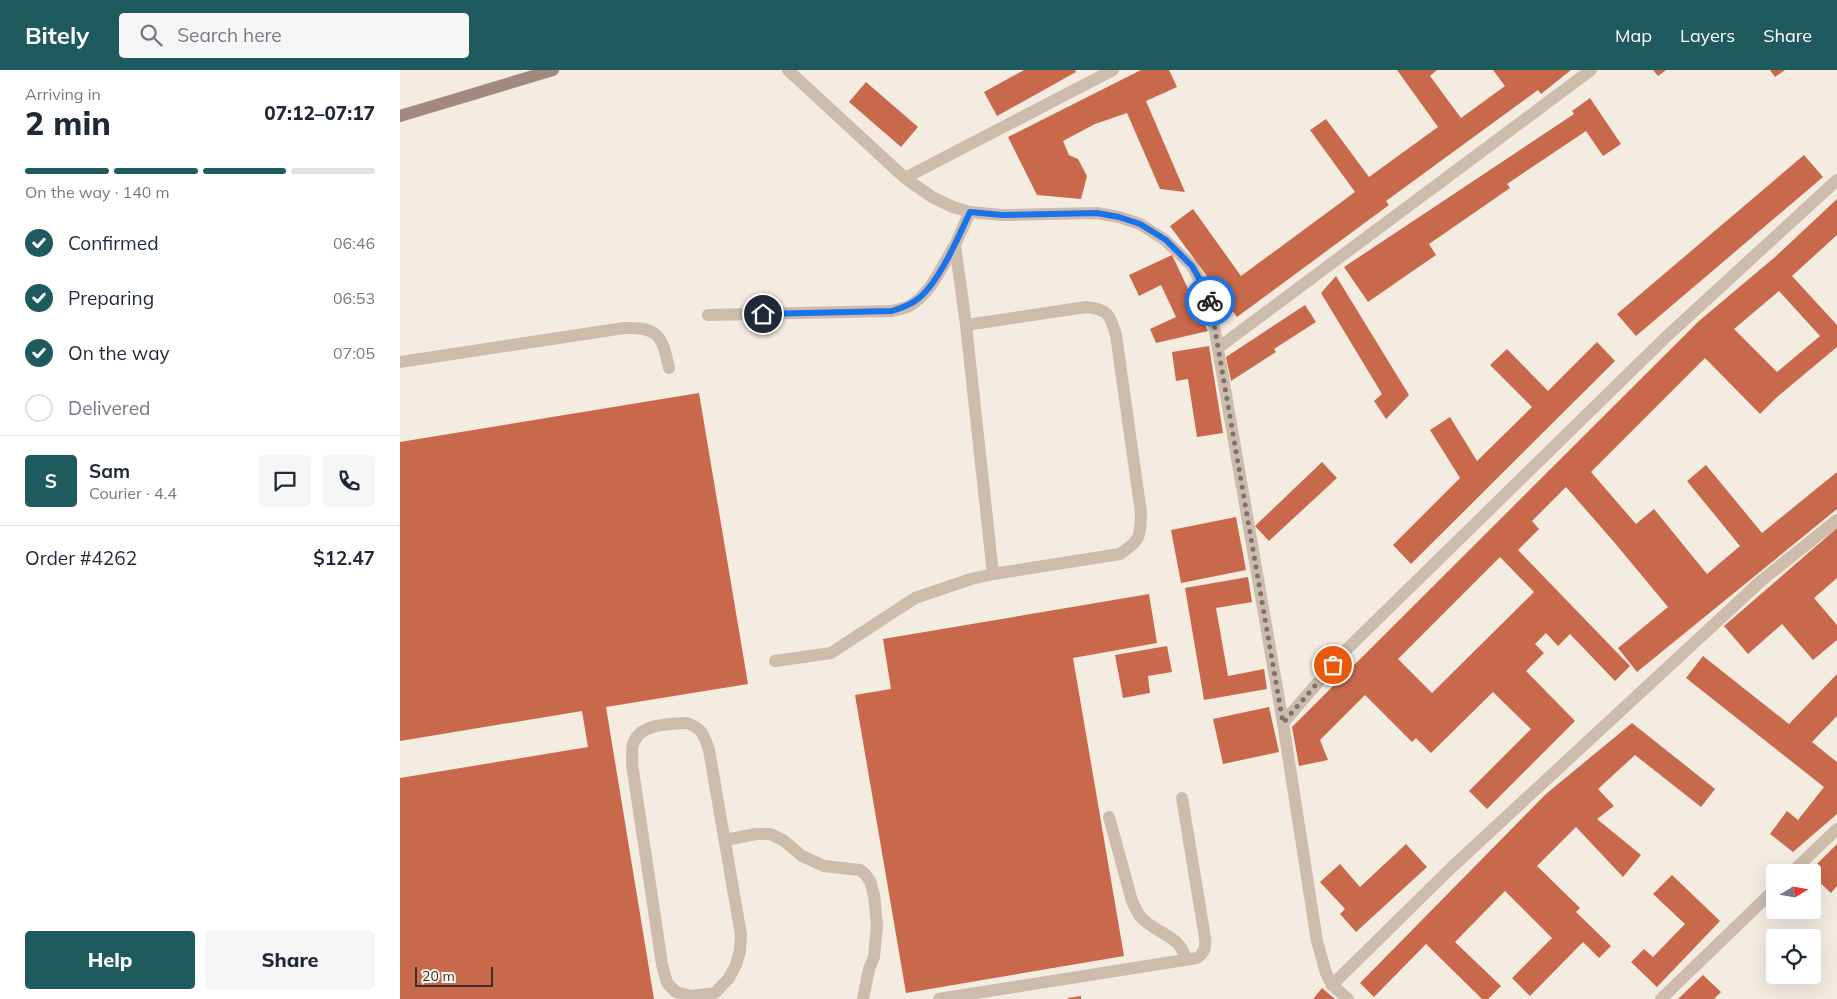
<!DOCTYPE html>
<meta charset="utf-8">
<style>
body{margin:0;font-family:Mulish,sans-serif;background:#f6f6f7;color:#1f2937;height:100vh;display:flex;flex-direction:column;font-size:19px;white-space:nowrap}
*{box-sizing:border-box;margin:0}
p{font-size:16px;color:#747a83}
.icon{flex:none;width:28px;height:28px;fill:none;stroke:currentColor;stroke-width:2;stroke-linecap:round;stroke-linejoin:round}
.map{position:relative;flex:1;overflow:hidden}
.drawer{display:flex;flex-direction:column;background:#fff;width:400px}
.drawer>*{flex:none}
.needle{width:32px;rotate:79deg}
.controls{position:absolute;left:1366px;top:794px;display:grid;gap:10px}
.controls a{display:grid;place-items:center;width:55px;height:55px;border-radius:5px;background:#fff;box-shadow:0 5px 20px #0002;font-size:25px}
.scale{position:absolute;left:15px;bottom:12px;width:78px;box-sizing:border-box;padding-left:5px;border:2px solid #3b302b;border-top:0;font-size:14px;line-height:18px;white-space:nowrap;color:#3b302b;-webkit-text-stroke:4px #fbf5ee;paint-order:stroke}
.pin{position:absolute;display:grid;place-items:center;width:42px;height:42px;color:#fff;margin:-21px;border:2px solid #fff;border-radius:50%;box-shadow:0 1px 5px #0007}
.courier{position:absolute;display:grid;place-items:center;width:50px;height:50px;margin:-25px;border:4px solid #1a73e8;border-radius:50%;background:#fff;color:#222;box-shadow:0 1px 6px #0007}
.headline em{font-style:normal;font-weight:800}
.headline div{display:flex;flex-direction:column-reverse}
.headline{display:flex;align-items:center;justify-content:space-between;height:85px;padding:0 25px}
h1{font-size:32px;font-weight:800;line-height:38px}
.bar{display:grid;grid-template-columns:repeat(4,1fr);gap:8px 5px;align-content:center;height:60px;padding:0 25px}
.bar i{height:6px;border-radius:4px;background:#e0e1e3}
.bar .active{background:#1f5a5e}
.bar p{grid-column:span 4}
.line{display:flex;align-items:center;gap:12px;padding:0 25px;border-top:1px solid #e0e1e3}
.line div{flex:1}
.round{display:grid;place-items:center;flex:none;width:52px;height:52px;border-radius:5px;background:#f6f6f7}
ol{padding:0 25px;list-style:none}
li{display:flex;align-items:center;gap:15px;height:55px}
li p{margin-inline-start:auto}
li .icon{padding:5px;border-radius:50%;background:#1f5a5e;color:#fff;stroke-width:4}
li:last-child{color:#747a83}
li i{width:28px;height:28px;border:2px solid #e0e1e3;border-radius:50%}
.primary-button{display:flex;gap:10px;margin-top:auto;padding:10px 25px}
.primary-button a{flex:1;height:58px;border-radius:5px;background:#1f5a5e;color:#fff;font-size:20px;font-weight:800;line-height:58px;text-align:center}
.primary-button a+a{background:#f6f6f7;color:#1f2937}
header{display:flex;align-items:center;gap:30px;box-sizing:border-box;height:70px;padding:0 25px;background:#1f5a5e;color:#fff}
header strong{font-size:24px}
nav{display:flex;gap:28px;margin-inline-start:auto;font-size:18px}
.search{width:350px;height:45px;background:#f6f6f7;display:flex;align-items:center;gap:12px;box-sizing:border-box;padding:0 18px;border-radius:5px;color:#747a83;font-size:19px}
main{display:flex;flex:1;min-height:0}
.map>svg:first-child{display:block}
</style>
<header>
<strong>Bitely</strong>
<div class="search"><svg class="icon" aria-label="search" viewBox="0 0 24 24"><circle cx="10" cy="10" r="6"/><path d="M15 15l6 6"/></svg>Search here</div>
<nav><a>Map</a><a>Layers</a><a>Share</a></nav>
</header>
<main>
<section class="drawer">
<div class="headline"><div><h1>2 min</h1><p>Arriving in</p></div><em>07:12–07:17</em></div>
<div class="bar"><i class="active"></i><i class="active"></i><i class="active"></i><i></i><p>On the way · 140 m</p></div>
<ol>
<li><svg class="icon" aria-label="check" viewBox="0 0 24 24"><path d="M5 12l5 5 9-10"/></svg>Confirmed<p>06:46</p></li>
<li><svg class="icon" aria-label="check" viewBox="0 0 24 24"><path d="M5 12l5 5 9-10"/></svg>Preparing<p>06:53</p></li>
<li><svg class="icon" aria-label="check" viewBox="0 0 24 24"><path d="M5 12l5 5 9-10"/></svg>On the way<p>07:05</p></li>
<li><i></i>Delivered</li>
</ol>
<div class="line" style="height:90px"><b class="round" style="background:#1f5a5e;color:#fff">S</b><div><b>Sam</b><p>Courier · 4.4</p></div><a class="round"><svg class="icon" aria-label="chat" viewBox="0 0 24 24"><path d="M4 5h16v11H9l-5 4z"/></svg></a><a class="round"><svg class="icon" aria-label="phone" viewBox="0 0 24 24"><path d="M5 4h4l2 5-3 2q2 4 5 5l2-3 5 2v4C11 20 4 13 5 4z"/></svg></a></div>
<div class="line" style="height:65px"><div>Order #4262</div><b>$12.47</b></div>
<div class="primary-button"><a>Help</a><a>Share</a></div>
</section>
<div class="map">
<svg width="1437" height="929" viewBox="0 0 1437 929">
<rect width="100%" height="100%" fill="#f4ebe1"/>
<g fill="#c8694b" fill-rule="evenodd">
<path d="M624 0H675L676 2 597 46 584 22Z"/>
<path d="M741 0H769L777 17 746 31 785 122 760 119 727 43 695 54 663 71 669 85 678 89 687 106 681 129 637 125 608 67Z"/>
<path d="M997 0H1037L1030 6 1061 48 1105 16 1093 0H1171L1141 24 1138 20 986 131 989 135 837 247 770 156 793 139 841 206 955 122 910 60 926 49 969 107 1038 57Z"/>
<path d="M1253 0H1266L1258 6Z"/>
<path d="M1370 0H1385L1375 7Z"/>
<path d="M466 12 518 57 501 77 449 32Z"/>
<path d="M1190 28 1221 74 1203 86 1186 61 1107 114 1110 118 1029 174 1036 185 968 232 944 197 1174 44 1172 41Z"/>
<path d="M1404 85 1423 107 1236 266 1217 244Z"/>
<path d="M1437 129V165L1392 206 1437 255V277L1376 328 1360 344 1305 288 1191 402 1236 454 1254 439 1307 504 1340 476 1287 411 1306 395 1362 463 1437 402V439L1237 602 1218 578 1268 537 1214 472 1166 417 1132 451 1139 459 1118 480 1230 596 1215 611 1170 564 1158 576 1146 563 1135 574 1144 583 1126 601 1175 651 1087 739 1069 721 1131 659 1093 622 1031 683 1016 668 1012 672 965 625 920 670 928 690 899 696 892 657 1299 251 1375 187ZM1379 221 1420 266 1377 302 1334 259ZM1100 487 1134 522 1032 623 998 589Z"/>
<path d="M772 185 808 261 756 273 750 259 776 247 761 215 739 226 729 205Z"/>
<path d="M936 206 1009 325 986 349 974 331 982 324 921 223Z"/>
<path d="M905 235 916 252 874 279 876 282 831 311 826 287Z"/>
<path d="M1197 272 1215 291 1011 494 993 475 1060 408 1030 360 1050 347 1077 391 1132 337 1090 295 1107 279 1148 321Z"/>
<path d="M809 276 823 363 797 367 788 309 776 311 772 282Z"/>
<path d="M299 323 348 614 206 637 254 929H0V708L188 677 182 641 0 671V372Z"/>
<path d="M922 392 937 408 869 471 855 456Z"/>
<path d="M836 447 846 500 781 513 771 460Z"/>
<path d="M1437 458V508L1414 528 1437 555V570L1413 590 1382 554 1348 584 1324 556Z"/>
<path d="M848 507 852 532 816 538 828 606 864 599 867 619 804 630 785 518Z"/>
<path d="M749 524 757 573 673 588 724 886 506 923 455 625 491 619 483 569Z"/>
<path d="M767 576 772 602 748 606 750 623 723 628 715 585Z"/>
<path d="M1303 586 1389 654 1437 604V646L1412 672 1437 692V744L1393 782 1370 764 1387 741 1398 750 1424 717 1286 608Z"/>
<path d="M869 637 879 682 823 694 813 649Z"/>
<path d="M1232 653 1315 719 1301 737 1235 685 1198 719 1214 736 1197 749 1241 785 1223 807 1176 757 1137 796 1180 838 1176 842 1211 876 1199 888 1183 872 1130 926 1112 908 1152 868 1105 821 1055 872 1101 916 1088 929H1082L1026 874 974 927 960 913 1146 724Z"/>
<path d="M1006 774 1027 797 956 862 940 844 945 839 920 812 940 794 960 817Z"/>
<path d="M1437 774V816L1431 823 1412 805V802H1409Z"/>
<path d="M1272 805 1320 851 1257 917 1231 892 1244 879 1253 887 1285 854 1253 824Z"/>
<path d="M1303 905 1321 922 1314 929H1278Z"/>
<path d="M922 918 935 929H913Z"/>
<path d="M681 926V929H668V928Z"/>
</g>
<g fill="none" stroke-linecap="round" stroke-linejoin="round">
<g stroke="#cdbbac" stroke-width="12">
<path d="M308 245 491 241C496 240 502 239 507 237 530 226 542 196 555 175"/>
<path d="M566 255 593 504 720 484C741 470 740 467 741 443L716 265C710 245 708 239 686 237L566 255 555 175 570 142"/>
<path d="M0 292 224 258C259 257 262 266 269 298"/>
<path d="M375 591 431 583 515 528 571 509 593 504"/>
<path d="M287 653C303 659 304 665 309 680L341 865 340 881 336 895 329 908 315 923 291 926 276 922 267 913 262 894 232 694C233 688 231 680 233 674 240 653 270 654 287 653Z"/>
<path d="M709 747 732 831C736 839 738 846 745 851 761 865 781 867 786 890"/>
<path d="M325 770 356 764H370L383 770 402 786 424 796 460 800 465 804 470 811 474 825 477 855 474 887 469 899 463 929"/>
<path d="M539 929 797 888C805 882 806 877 805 868L782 728"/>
</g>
<g stroke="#cdbbac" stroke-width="12">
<path d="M388 0 505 108 532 127 553 137 570 142 602 145 697 143 719 147 740 154 765 170 792 196 809 227 883 653 917 871 926 903 932 915 948 929"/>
<path d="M505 108 713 0"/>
<path d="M818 278 1191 0"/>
<path d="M883 653 945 581 1266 267 1437 110"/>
<path d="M1392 802 1437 759"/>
<path d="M932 915 1051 798 1362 510 1437 450"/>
<path d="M1261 929 1375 819"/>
</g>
<path stroke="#a18a7d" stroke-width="12" d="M0 46 153 0"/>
</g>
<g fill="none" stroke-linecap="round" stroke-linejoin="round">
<path stroke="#7c716b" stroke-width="5" stroke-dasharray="0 9" d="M810 231 883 653 933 595"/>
<path stroke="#1a73e8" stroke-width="6" d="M363 244 492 241C502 238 511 235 519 228 539 212 559 166 570 142L602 145 697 143 719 147 740 154 766 170 792 196 809 226 810 231"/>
</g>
</svg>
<div class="controls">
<a><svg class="needle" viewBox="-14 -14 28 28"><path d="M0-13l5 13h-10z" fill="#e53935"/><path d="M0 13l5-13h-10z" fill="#747a83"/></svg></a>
<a><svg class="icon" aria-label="locate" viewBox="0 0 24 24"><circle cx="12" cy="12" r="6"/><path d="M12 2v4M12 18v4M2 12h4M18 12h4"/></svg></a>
</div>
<div class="scale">20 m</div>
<div class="pin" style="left:933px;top:595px;background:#ea580c"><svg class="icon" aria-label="bag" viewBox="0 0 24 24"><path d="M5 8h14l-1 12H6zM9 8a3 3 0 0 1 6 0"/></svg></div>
<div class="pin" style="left:363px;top:244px;background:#1f2937"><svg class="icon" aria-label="home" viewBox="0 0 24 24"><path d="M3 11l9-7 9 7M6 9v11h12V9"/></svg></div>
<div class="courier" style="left:810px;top:231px"><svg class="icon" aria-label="bike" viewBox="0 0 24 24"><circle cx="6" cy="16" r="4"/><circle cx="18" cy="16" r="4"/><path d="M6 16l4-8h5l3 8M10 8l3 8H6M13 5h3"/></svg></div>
</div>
</main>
